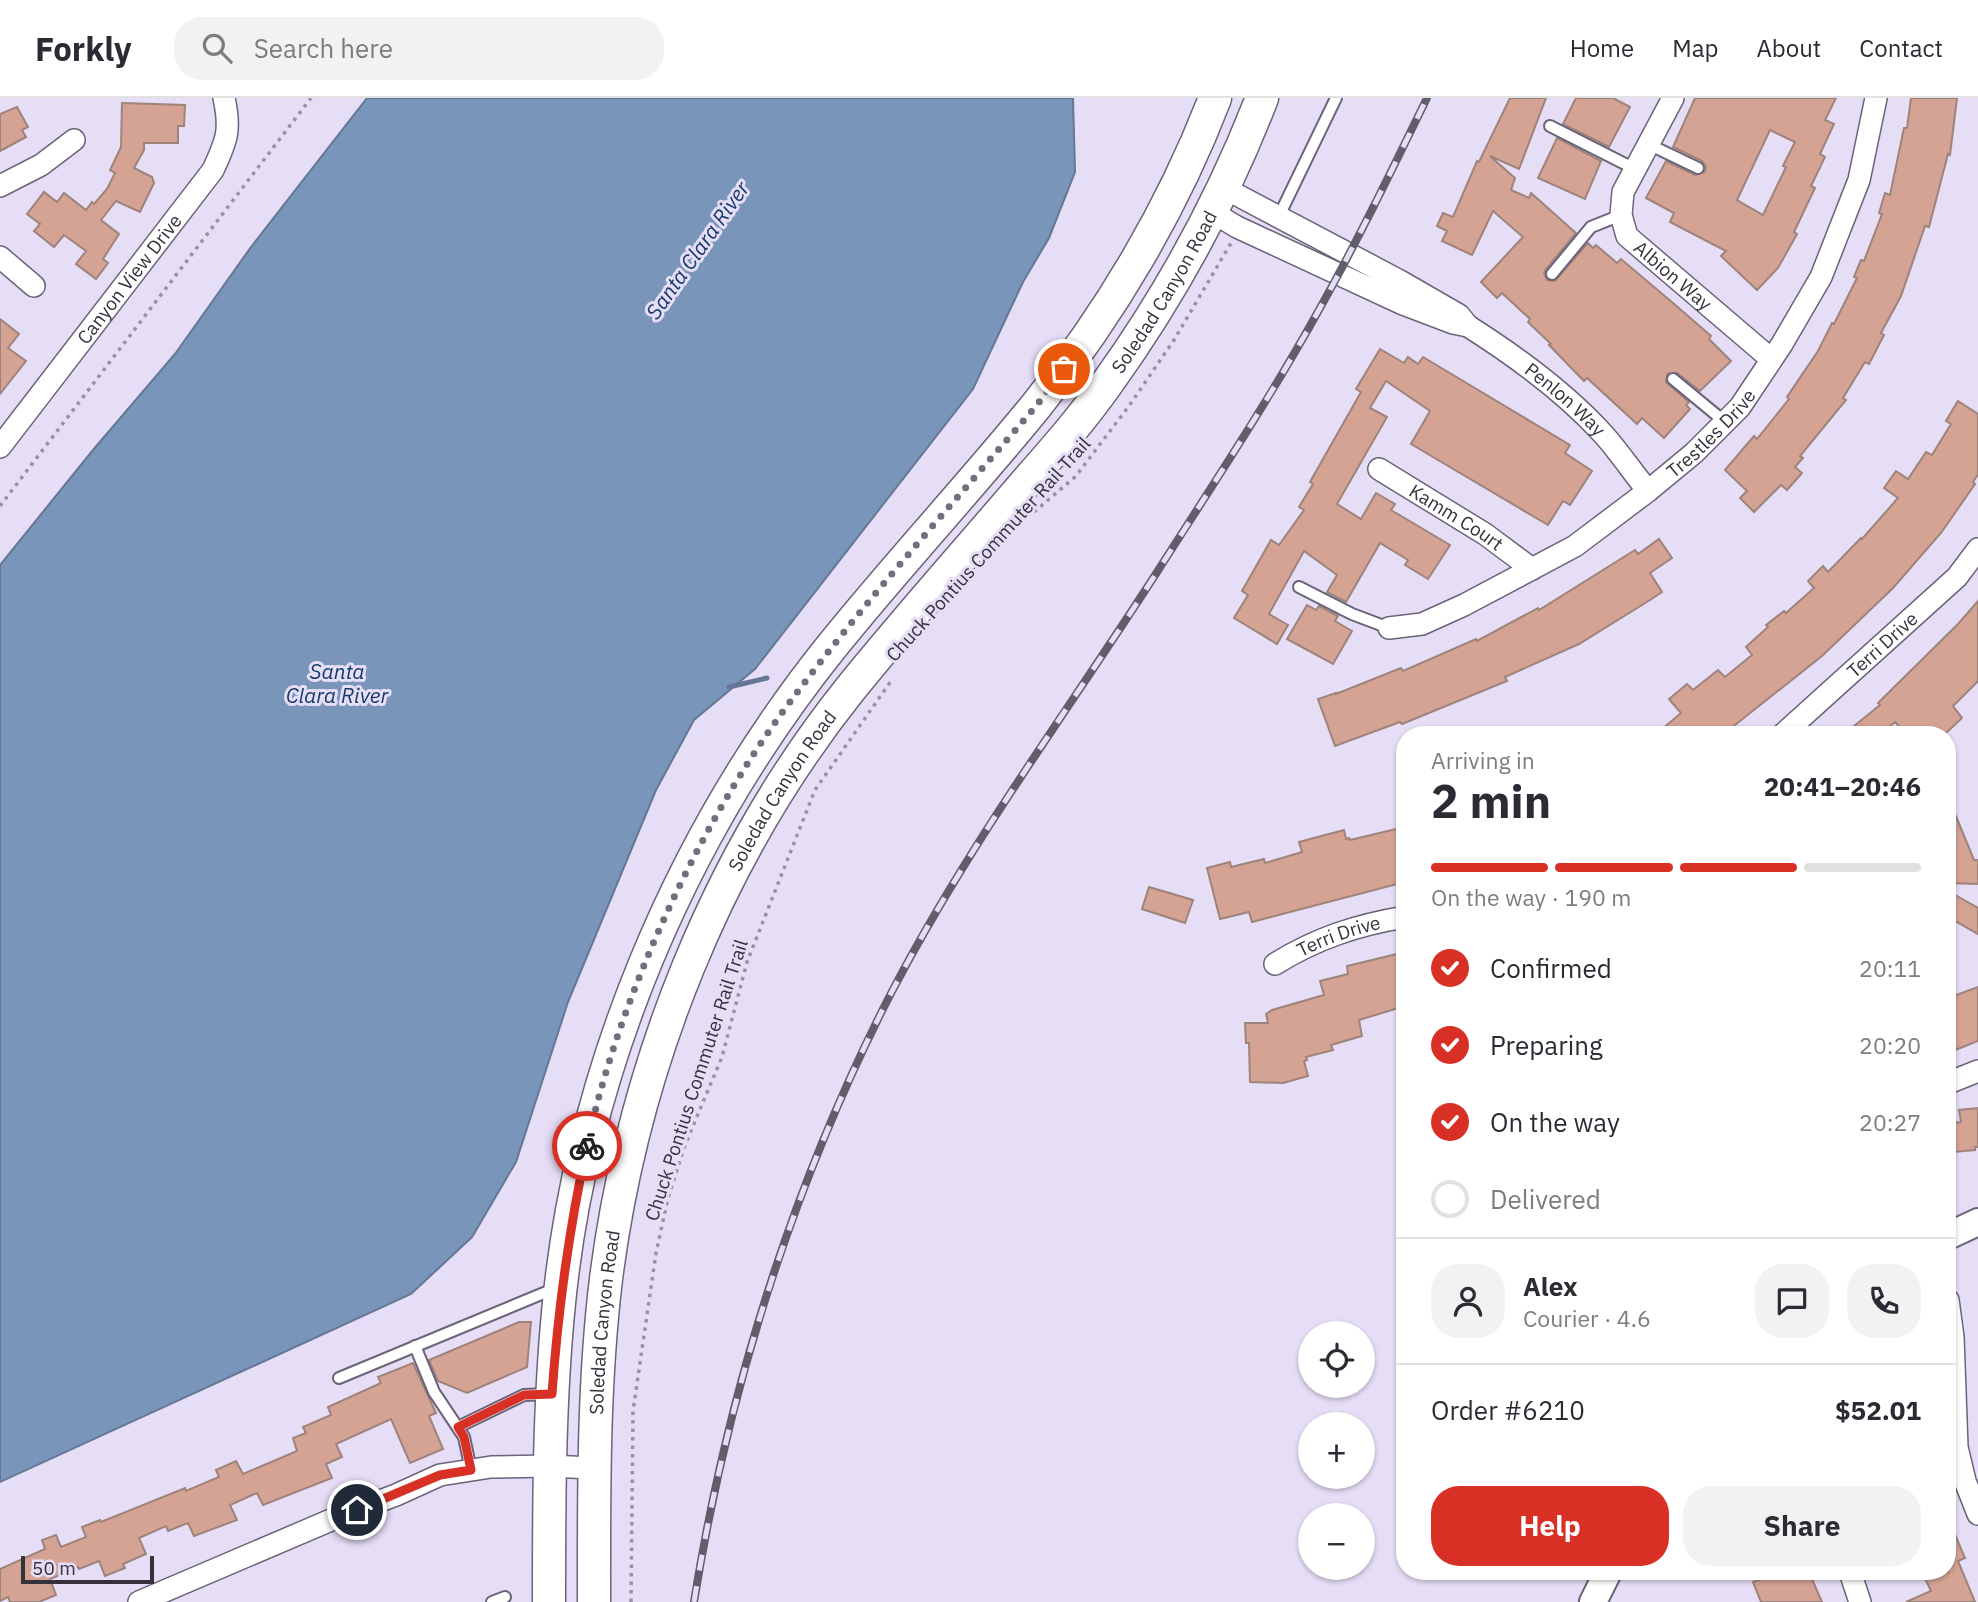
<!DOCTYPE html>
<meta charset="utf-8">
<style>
body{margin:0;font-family:"IBM Plex Sans",sans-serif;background:#f2f2f3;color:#2b2b33;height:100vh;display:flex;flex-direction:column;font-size:26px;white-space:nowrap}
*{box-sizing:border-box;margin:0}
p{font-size:23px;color:#7c7c81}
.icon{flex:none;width:38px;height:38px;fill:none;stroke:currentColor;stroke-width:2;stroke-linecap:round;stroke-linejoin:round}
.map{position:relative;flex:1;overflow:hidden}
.side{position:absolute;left:1396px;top:628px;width:560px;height:854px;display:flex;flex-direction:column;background:#fff;border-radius:28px;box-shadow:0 2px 5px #0004}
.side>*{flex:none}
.fabs{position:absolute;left:1298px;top:1223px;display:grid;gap:14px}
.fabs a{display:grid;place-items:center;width:77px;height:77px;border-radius:50%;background:#fff;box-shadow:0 2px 5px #0004;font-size:35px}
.scale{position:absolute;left:21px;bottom:18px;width:133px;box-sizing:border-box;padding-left:7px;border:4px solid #35323c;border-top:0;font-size:19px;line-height:24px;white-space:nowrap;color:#35323c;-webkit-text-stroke:5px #e6def7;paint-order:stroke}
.pin{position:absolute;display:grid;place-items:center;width:60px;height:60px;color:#fff;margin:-30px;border:4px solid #fff;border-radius:50%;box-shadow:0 2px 7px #0007}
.courier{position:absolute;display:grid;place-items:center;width:70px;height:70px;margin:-35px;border:5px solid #d93025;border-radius:50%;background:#fff;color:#222;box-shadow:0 2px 9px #0007}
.headline em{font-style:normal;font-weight:700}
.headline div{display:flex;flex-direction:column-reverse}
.headline{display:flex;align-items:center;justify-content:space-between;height:119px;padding:0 35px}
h1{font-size:46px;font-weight:700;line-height:52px}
.bar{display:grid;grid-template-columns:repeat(4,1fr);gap:10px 7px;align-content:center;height:84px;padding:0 35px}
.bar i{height:9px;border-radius:5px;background:#e1e1e2}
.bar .current{background:#d93025}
.bar p{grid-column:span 4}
.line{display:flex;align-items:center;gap:18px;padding:0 35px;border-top:2px solid #e1e1e2}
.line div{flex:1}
.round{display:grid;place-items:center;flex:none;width:74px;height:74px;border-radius:28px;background:#f2f2f3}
ol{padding:0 35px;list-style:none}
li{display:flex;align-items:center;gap:21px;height:77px}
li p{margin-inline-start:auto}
li .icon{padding:7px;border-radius:50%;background:#d93025;color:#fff;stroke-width:4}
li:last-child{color:#7c7c81}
li i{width:38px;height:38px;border:4px solid #e1e1e2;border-radius:50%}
.action{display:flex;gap:14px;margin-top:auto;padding:14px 35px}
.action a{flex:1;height:80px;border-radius:28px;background:#d93025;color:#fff;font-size:28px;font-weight:700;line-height:80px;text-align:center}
.action a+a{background:#f2f2f3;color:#2b2b33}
header{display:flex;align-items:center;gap:42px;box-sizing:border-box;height:98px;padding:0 35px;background:#fff;border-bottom:2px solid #e1e1e2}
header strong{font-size:33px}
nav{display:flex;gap:38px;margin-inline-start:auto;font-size:24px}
.search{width:490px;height:63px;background:#f2f2f3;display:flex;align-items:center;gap:18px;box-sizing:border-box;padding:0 24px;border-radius:28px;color:#7c7c81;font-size:26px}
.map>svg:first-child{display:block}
</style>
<header>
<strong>Forkly</strong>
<div class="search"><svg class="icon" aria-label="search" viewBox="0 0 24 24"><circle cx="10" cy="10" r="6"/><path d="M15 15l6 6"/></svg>Search here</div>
<nav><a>Home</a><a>Map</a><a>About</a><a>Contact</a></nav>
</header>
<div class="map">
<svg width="1978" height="1504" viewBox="0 0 1978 1504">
<rect width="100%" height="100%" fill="#e6def7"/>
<path fill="#7995b9" stroke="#657794" stroke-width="2" d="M367 0H1073L1075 74 1049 140 1023 184 973 291 755 571 694 622 656 692 568 904 516 1064 472 1139 411 1196 0 1384V467L93 352 175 256 251 149Z"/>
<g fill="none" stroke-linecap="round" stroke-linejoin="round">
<path stroke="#657794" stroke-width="5" d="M729 589 767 580"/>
</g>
<g fill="#d5a394" stroke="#9e837b" stroke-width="2" fill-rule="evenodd">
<path d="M1510 0H1546L1519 71 1490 58 1515 80 1511 92 1529 100 1531 95 1576 135 1546 171 1544 175 1547 182 1555 183 1588 145 1593 150 1596 147 1617 165 1621 161 1673 205 1711 238 1709 241 1731 263 1700 293 1677 275 1667 276 1666 284 1689 304 1686 307 1690 311 1664 340 1642 320 1637 326 1587 280 1584 283 1549 247 1551 246 1528 224 1530 221 1502 195 1497 200 1481 184 1523 139 1493 113 1472 157 1442 143 1447 133 1437 128 1443 115 1453 119 1477 63 1479 64Z"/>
<path d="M1576 0H1613L1630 9 1609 49 1563 26Z"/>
<path d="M1695 0H1836L1825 22 1834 26 1820 56 1825 59 1811 88 1815 90 1794 134 1797 136 1778 170 1757 192 1721 158 1726 153 1670 124 1674 115 1646 100 1666 63 1695 77 1705 74 1706 69 1702 63 1673 49ZM1770 32 1795 44 1783 68 1786 69 1763 117 1737 102Z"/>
<path d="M1911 0H1957L1950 57 1948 56 1929 129 1925 128 1901 198 1881 235 1884 237 1869 266 1865 264 1843 300 1846 302 1800 358 1803 360 1795 369 1802 375 1787 392 1781 387 1754 414 1740 400 1747 393 1725 372 1754 338 1757 341 1789 301 1787 299 1818 253 1832 225 1834 226 1857 180 1854 179 1861 162 1864 163 1882 116 1879 115 1885 95 1890 97 1904 30H1907Z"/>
<path d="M122 5 185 7 184 28H178V45H144V52L134 70 152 79 154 85 140 114 116 103 101 122 119 136 103 161 108 165 96 181 76 166 86 153 64 137 54 149 34 133 40 126 27 116 44 94 57 104 64 95 86 112 92 104 94 106 107 91 115 75 110 72 121 49Z"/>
<path d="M17 9 28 29 22 32 26 39 0 53V16Z"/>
<path d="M1557 40 1601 63 1585 101 1538 80Z"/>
<path d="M0 221 19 236 8 250 26 263 0 296Z"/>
<path d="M1380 251 1404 265 1408 259 1418 266 1423 259 1570 347 1565 355 1592 373 1570 407 1563 403 1548 427 1411 346 1430 313 1386 283 1370 310 1387 319 1337 406 1361 421 1376 395 1395 406 1391 412 1450 447 1428 481 1405 467 1408 462 1380 445 1346 504 1327 494 1337 477 1304 453 1269 516 1288 527 1277 546 1234 520 1248 497 1242 493 1271 442 1279 447 1304 412 1299 409 1313 386 1310 384 1361 294 1356 291Z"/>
<path d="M1958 303 1978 316V376L1973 384 1975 386 1941 435 1893 490 1822 558 1730 631 1736 637H1655L1681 615 1669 601 1687 586 1693 592 1718 572 1725 579 1752 557 1746 549 1768 529 1766 527 1784 513 1786 515 1814 490 1808 483 1823 468 1828 474 1861 440 1862 441 1898 400 1884 390 1896 373 1908 381 1926 354 1932 357 1951 326 1946 323Z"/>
<path d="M1659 441 1672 460 1650 475 1662 494 1650 502 1579 546 1505 579 1507 583 1402 626 1400 624 1335 648 1318 601 1336 595V596L1401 570 1403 573 1476 541 1477 543 1538 510 1539 512 1635 452 1638 456Z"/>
<path d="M1978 503V583L1953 608 1962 620 1944 637H1907L1895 624 1880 637H1843L1880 607 1878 605 1958 526Z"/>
<path d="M1307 507 1316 512 1319 508 1338 518 1335 523 1352 533 1333 566 1287 541Z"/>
<path d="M1948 699 1974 762H1978V786L1948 785Z"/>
<path d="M1396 731 1405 734V784L1252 824 1249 814 1220 821 1207 770 1230 764 1231 769 1264 761 1265 765 1302 754 1299 744 1344 732 1346 741 1349 740 1350 742Z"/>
<path d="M1149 789 1193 802 1185 825 1142 811Z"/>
<path d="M1948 793 1978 810V836L1948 819Z"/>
<path d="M1401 855 1405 867V908L1359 922 1362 938 1331 947 1333 952 1306 959 1307 962 1304 963 1308 978 1283 985 1250 984 1249 945H1246L1245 925H1268L1266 916 1272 912 1324 897 1320 883 1348 876 1347 868Z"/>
<path d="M1978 889V943L1948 955V900Z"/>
<path d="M1978 1010V1049H1975V1052L1954 1054 1951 1025 1961 1024 1959 1012Z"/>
<path d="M519 1224H531L527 1269 467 1295 438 1283 429 1262Z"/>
<path d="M413 1265 436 1315 429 1318 443 1351 410 1365 391 1321 336 1346 342 1359 326 1366 332 1380 263 1407 257 1395 230 1407 237 1422 194 1438 188 1425 168 1433 166 1428 139 1440 146 1456 123 1466 125 1470 105 1478 99 1463 79 1471 78 1469 50 1481 56 1497 39 1504H10L8 1499 0 1503V1471L45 1451 42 1442 56 1437 61 1449 86 1439 82 1429 100 1422 101 1424 185 1390 186 1393 219 1379 216 1372 236 1363 243 1376 297 1353 293 1340 306 1335 303 1329 331 1317 328 1309 381 1285 378 1279Z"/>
<path d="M1948 1420 1965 1460 1958 1463 1975 1504H1906L1931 1493 1922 1474H1948Z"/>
<path d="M1780 1474H1809L1822 1504H1761L1753 1484Z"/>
</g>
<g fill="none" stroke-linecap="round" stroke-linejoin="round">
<g stroke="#6b6379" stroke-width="14">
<g id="service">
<path d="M1550 28 1635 71"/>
<path d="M1648 46 1698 70"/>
<path d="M1278 120 1336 0"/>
<path d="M1552 176 1591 129 1621 117"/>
<path d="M1673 281 1725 324"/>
<path d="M1299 489 1352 516 1389 530"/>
<path d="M415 1248 434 1294 464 1339 471 1372"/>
<path d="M339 1280 556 1190"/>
<path d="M458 1329 524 1297 549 1296"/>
<path d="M492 1504 505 1499"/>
</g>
</g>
<g stroke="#6b6379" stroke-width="24">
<g id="minor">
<path id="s1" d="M1673 0 1623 94 1621 117 1627 138 1771 261"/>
<path d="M0 88 41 67 74 42"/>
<path d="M1212 114 1237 129 1403 206 1453 225 1468 228 1459 217 1400 183 1224 90"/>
<path d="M0 159 34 188"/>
<path id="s2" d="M1468 228C1517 259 1565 294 1604 337 1620 355 1633 375 1648 393"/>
<path id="s3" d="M0 349 213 72C227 42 231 32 224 0"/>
<path id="s4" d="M1379 371 1485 436 1532 471"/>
<path id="s5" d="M1389 530 1422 526 1464 507 1575 448 1648 393 1694 355 1740 309 1782 246 1821 179 1859 82 1876 0"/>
<path id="s6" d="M1782 637 1957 479 1978 451"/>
<path id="s7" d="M1275 866C1317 840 1357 827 1405 819"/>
<path d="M1948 985 1978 973"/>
<path d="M1948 1202 1953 1239 1957 1349 1965 1383 1978 1416"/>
<path d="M1850 1474 1860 1504"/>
<path d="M139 1504 338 1419 396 1397 440 1377 491 1369 548 1368 594 1370"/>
</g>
</g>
<g stroke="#6b6379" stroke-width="30">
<g id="tertiary">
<path d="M1948 1138 1978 1124"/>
<path d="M1593 1504 1608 1474"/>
</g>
</g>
<g stroke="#6b6379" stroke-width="35">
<g id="primary">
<path d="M549 1504C549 1407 549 1311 558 1215 580 974 681 736 832 548 898 466 970 389 1036 308 1110 216 1173 110 1215 0"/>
<path id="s8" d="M594 1504C594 1396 593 1288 606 1181 633 969 717 757 851 590 906 522 965 456 1022 389 1052 355 1082 321 1108 284 1171 196 1223 101 1262 0"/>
</g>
</g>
<g stroke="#9892a4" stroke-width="3.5" stroke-dasharray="3.5 5" stroke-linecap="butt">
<path d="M0 408 311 0"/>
<path d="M1034 414 1076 378 1129 308 1174 242 1231 145"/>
<path d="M631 1504 633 1313 656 1155 668 1100 685 1047 722 959 747 864 815 692 891 583"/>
</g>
<use href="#service" stroke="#fff" stroke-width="10"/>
<use href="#minor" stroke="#fff" stroke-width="21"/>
<use href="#tertiary" stroke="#fff" stroke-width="26"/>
<use href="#primary" stroke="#fff" stroke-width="32"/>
<g stroke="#615d6b" stroke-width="8">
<path id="rail" d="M694 1504C727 1298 790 1096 884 909 962 755 1066 616 1159 471 1212 388 1267 305 1315 219 1355 148 1391 74 1427 0"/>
</g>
<use href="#rail" stroke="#e6def7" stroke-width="5" stroke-dasharray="16" stroke-linecap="butt"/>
</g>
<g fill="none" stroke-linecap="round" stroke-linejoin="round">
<path stroke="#736e7d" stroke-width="7" stroke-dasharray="0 12.6" d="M587 1048C617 906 694 737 779 619 858 510 949 410 1036 308L1064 271"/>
<path stroke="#d93025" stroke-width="9" d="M357 1412 440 1377 471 1372 464 1339 458 1329 524 1297 552 1296C558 1211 569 1131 587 1048"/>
</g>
<g text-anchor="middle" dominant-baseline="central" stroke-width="6" stroke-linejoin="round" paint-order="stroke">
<g font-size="19" fill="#35323c" stroke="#e6def7">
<text stroke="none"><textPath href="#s1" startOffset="212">Albion Way</textPath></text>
<text stroke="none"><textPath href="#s3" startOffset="212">Canyon View Drive</textPath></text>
<text stroke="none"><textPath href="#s8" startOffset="1477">Soledad Canyon Road</textPath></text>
<text stroke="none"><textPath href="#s2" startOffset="122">Penlon Way</textPath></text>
<text stroke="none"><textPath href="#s5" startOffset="382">Trestles Drive</textPath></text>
<text stroke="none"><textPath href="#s4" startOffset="91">Kamm Court</textPath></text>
<text transform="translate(988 451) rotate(-48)">Chuck Pontius Commuter Rail Trail</text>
<text stroke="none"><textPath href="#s6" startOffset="135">Terri Drive</textPath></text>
<text stroke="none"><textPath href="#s8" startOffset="847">Soledad Canyon Road</textPath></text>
<text stroke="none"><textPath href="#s7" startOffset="70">Terri Drive</textPath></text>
<text transform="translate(696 982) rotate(-72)">Chuck Pontius Commuter Rail Trail</text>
<text stroke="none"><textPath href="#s8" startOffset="280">Soledad Canyon Road</textPath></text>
</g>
<g font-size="21" font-style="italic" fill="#153b6b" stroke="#e6def7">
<text transform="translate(697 152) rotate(-55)">Santa Clara River</text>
<text x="337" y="573">Santa<tspan x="337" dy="24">Clara River</tspan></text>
</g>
</g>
</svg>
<div class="fabs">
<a><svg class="icon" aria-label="locate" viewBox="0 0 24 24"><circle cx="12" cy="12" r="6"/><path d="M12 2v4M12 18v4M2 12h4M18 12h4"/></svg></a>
<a>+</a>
<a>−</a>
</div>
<div class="scale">50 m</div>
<div class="pin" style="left:1064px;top:271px;background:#ea580c"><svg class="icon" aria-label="bag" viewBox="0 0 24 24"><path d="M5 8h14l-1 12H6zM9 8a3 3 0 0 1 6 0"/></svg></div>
<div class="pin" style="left:357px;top:1412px;background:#1f2937"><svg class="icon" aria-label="home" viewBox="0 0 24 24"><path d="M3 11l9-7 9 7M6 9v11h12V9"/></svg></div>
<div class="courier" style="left:587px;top:1048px"><svg class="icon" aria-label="bike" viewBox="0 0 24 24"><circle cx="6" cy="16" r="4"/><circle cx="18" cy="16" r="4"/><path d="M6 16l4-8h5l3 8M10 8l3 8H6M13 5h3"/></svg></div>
<section class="side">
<div class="headline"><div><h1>2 min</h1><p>Arriving in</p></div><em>20:41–20:46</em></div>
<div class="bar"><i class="current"></i><i class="current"></i><i class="current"></i><i></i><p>On the way · 190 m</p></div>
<ol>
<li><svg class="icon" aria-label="check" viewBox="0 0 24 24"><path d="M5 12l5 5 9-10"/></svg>Confirmed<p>20:11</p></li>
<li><svg class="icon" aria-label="check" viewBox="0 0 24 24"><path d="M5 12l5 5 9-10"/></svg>Preparing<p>20:20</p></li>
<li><svg class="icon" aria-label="check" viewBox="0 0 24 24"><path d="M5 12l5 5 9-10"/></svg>On the way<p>20:27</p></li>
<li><i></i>Delivered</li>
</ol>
<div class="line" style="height:126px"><a class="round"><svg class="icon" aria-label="person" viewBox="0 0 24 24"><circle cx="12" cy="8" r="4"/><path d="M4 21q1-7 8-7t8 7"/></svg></a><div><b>Alex</b><p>Courier · 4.6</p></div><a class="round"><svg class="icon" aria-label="chat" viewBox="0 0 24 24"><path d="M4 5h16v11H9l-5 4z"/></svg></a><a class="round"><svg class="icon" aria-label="phone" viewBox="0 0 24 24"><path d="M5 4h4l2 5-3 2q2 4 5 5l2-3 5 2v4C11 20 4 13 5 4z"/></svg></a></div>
<div class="line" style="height:91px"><div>Order #6210</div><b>$52.01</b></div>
<div class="action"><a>Help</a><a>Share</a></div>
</section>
</div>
